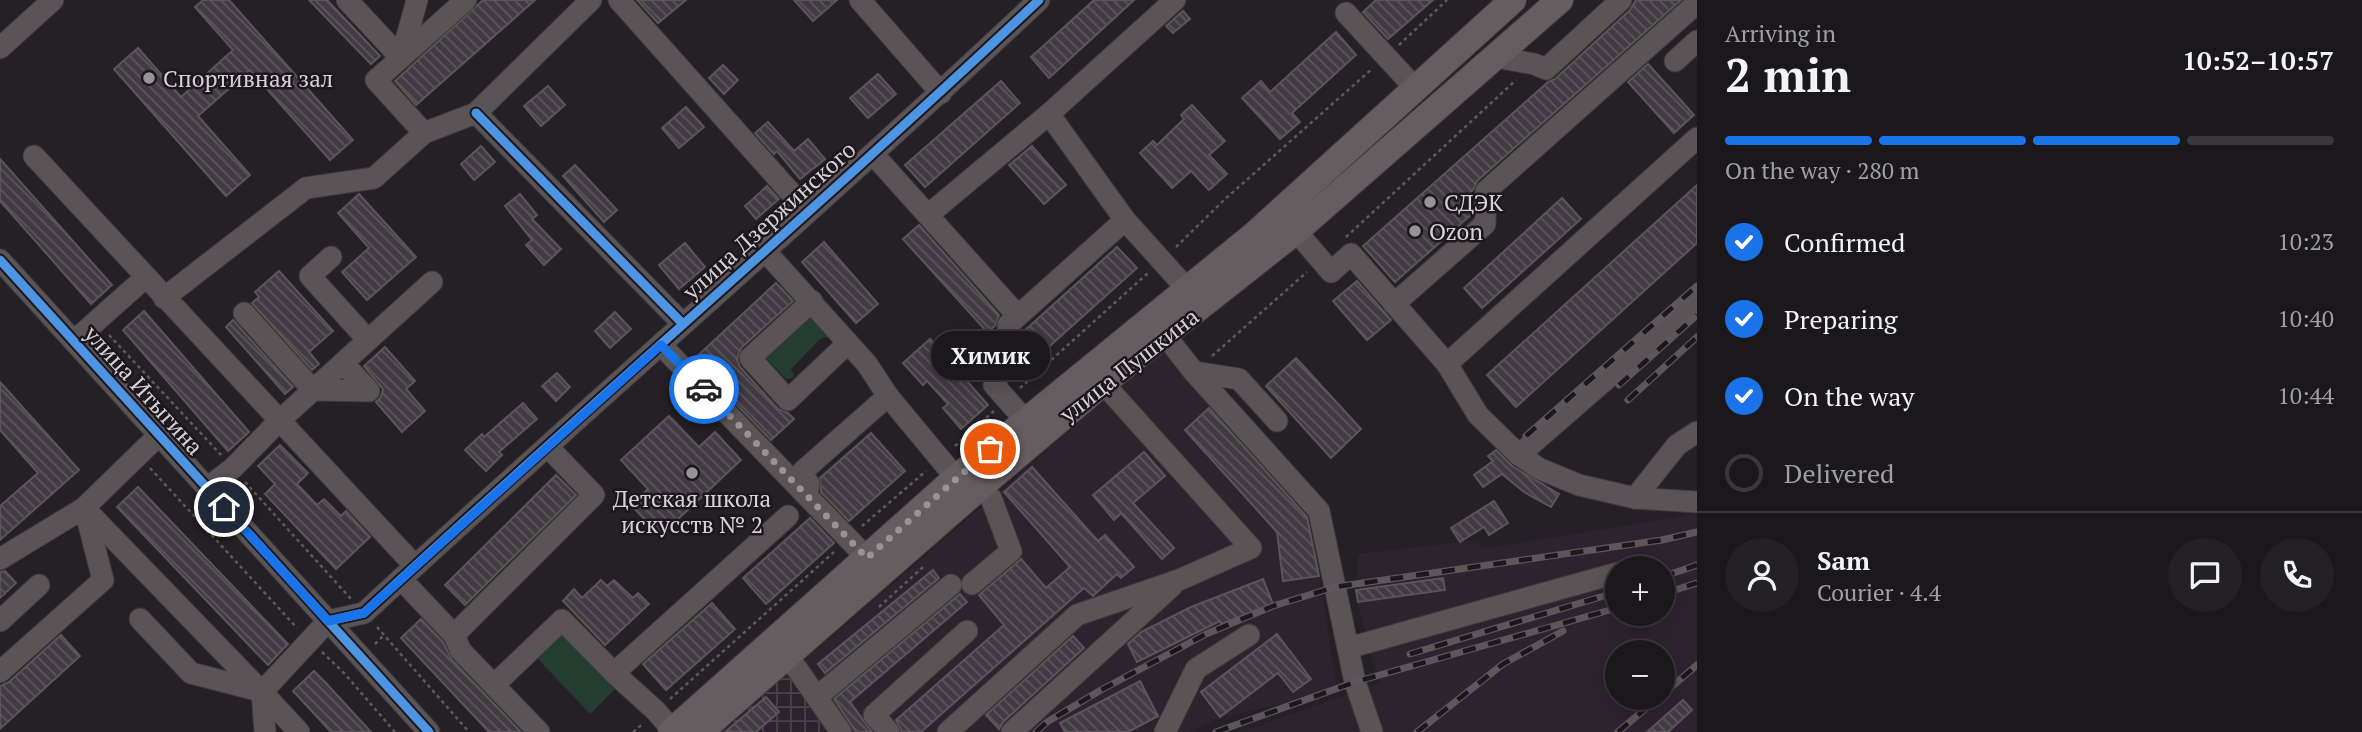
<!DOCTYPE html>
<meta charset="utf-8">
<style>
body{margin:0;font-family:"PT Serif",serif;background:#242125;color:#f1f3f6;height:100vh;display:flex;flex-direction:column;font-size:26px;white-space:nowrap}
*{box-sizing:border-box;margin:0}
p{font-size:23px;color:#a0a0a3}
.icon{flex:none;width:38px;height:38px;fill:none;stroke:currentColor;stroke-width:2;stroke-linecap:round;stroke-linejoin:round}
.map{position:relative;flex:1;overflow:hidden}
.side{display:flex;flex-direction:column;background:#1b181c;width:665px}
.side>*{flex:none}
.buttons{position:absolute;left:1605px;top:556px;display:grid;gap:14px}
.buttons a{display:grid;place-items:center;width:70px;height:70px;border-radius:50%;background:#1b181c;box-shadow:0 4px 18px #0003,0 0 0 2px #39373b;font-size:35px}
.pin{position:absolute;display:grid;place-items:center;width:60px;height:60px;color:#fff;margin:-30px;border:4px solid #fff;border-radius:50%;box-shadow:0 2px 7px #0007}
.courier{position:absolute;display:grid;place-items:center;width:70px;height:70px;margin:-35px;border:5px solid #1a73e8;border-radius:50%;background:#fff;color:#222;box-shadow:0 2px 9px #0007}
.bubble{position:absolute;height:49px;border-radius:24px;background:#1b181c;box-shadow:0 4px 18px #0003,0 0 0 2px #39373b;font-size:23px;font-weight:600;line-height:49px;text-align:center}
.head em{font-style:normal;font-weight:600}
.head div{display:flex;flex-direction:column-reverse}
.head{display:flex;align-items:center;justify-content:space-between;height:119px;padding:0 28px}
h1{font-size:46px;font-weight:600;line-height:52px}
.bar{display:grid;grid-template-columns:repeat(4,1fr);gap:10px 7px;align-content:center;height:84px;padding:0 28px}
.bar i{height:9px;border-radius:5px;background:#39373b}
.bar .current{background:#1a73e8}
.bar p{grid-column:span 4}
.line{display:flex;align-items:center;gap:18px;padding:0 28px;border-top:2px solid #39373b}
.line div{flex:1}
.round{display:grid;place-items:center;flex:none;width:74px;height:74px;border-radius:37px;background:#242125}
ol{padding:0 28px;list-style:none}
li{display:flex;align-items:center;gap:21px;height:77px}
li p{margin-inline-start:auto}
li .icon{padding:7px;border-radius:50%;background:#1a73e8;color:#fff;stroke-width:4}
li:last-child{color:#a0a0a3}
li i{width:38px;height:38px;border:4px solid #39373b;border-radius:50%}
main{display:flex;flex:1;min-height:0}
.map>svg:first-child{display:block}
</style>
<main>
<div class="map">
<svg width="1697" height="732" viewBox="0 0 1697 732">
<defs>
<pattern id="industrial-grid" width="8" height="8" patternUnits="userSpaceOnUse" patternTransform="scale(1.75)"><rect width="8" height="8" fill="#2d232f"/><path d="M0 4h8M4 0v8" fill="none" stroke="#4b424c"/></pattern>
<pattern id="building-back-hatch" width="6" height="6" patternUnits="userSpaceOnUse" patternTransform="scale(1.75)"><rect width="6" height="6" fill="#423a43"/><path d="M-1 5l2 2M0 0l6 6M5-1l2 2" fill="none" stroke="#5c555d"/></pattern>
</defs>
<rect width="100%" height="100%" fill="#242025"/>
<g fill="#2d232f" fill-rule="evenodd">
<path d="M1161 351 1309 515 1338 692 1220 717 1190 732H856L801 663Z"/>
<path d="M1697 514V732H1241L1381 683 1373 662 1358 602 1357 554 1478 540 1481 549ZM1617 569H1662V614H1617ZM1617 653H1662V698H1617Z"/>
</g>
<path fill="url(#industrial-grid)" d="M801 663 856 732H722L773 686Z"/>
<g fill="#233d2f">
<path d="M809 311 833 340 824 337 819 340 791 369 794 376 792 378 786 379 767 359V353Z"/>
<path d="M565 631 618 686 590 714 537 658Z"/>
</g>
<g fill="url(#building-back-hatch)" stroke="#595659" stroke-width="2">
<path d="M203 0H229L353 140 330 160 250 70 198 116 250 175 226 196 114 69 138 48 181 97 233 50 195 7Z"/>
<path d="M309 0H327L380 56 371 64Z"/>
<path d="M483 0H535L416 105 395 81Z"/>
<path d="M637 0H686L658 23Z"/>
<path d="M794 0H837L813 21Z"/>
<path d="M1094 0H1134L1049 78 1031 57Z"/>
<path d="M1376 0H1433L1388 39 1363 12Z"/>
<path d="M1636 0H1681L1477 181 1473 190 1460 202 1471 215 1395 282 1363 246 1548 82 1555 79 1630 10Z"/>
<path d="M1183 11 1190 19 1173 33 1166 26Z"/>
<path d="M1336 32 1356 55 1292 113 1300 122 1280 139 1242 98 1261 81 1270 92Z"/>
<path d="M1648 64 1694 115 1674 133 1628 82Z"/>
<path d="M723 65 738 80 724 94 709 78Z"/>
<path d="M878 74 896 94 868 118 850 98Z"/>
<path d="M1001 81 1020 103 925 187 905 165Z"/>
<path d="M548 86 565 105 541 126 524 106Z"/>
<path d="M1192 105 1225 141 1209 155 1227 174 1209 190 1191 171 1172 188 1140 153 1153 141 1157 145 1184 119 1181 115Z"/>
<path d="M686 107 704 127 679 148 662 128Z"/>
<path d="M768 122 794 151 808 139 825 159 800 179 777 151 774 154 755 133Z"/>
<path d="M481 146 495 162 474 180 461 164Z"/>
<path d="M1032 146 1066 185 1044 204 1009 165Z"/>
<path d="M0 159 112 285 91 304 0 201Z"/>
<path d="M575 165 617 210 604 222 563 176Z"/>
<path d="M1697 185V243L1516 407 1487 375Z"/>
<path d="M767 186 779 199 756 219 745 206Z"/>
<path d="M359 194 416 257 367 300 342 272 369 248 338 213Z"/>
<path d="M520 194 537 215 532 219 561 249 544 265 526 245 532 240 505 206Z"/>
<path d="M1562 198 1581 219 1482 308 1464 288Z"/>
<path d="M919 225 999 315 995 326 987 332 903 239Z"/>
<path d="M824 242 878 304 856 323 802 262Z"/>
<path d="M685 243 705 267 679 289 659 265Z"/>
<path d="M1117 247 1137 268 1043 352 1024 331Z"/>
<path d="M279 271 333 331 309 352 319 364 312 370 252 303 259 297 255 292Z"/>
<path d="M1357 281 1391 320 1367 340 1333 301Z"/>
<path d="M776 283 793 301 741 348 737 360 740 367 778 409 788 413 794 419 771 440 693 360Z"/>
<path d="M144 311 249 432 228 451 123 330Z"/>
<path d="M615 312 631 329 610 348 595 331Z"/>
<path d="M233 320 293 387 285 394 226 327Z"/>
<path d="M930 339 988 405 961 429 943 408 948 404 927 381 923 385 903 363Z"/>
<path d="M385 347 415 381 406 389 425 411 402 432 376 402 381 397 383 389 364 366Z"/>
<path d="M1296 358 1361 429 1331 458 1266 386Z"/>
<path d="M557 373 570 387 556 401 542 386Z"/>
<path d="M0 382 79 470 0 540V506L38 473 0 430Z"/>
<path d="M523 403 537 419 499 452 502 455 486 471 465 450 482 434 484 437Z"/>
<path d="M1209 408 1307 517 1319 576 1283 581 1277 532 1185 430Z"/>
<path d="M669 416 699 447 715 432 741 460 660 536 631 505 648 489 621 460Z"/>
<path d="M871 433 905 471 849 521 821 492 820 478Z"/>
<path d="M280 445 308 473 297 484 317 505 324 499 341 516 346 511 370 537 336 569 265 494 275 484 258 466Z"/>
<path d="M1496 450 1512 466 1559 494 1551 507 1524 492 1502 474 1483 487 1474 475 1493 461 1488 456Z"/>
<path d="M1144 452 1165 476 1133 503 1174 548 1162 559 1121 513 1114 520 1093 495Z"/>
<path d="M1032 467 1098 541 1105 535 1134 567 1121 578 1117 574 1093 596 1084 588 921 732H902L896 720 1004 625 979 595 1021 559 1046 588 1070 567 1004 492Z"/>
<path d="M556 475 576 495 465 605 445 585Z"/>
<path d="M138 487 288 644 268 665 117 507Z"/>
<path d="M1494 501 1508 523 1489 535 1484 527 1460 542 1451 528Z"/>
<path d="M810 518 834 543 766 604 743 578Z"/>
<path d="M933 570 939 578 825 673 818 664Z"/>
<path d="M5 571 16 583 0 598V572Z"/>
<path d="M1443 578 1445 590 1358 602 1356 590Z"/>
<path d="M1263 579 1273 604 1221 624 1220 621 1137 662 1128 644 1141 632 1191 607Z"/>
<path d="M601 580 607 586 614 580 633 598 638 593 649 604 605 645 563 601 574 589 582 598Z"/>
<path d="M960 594 967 602 850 702 872 732H856L834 699Z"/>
<path d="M712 603 735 629 666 690 643 664Z"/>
<path d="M421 619 443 642 452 660 521 732H489L401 638Z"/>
<path d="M1277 634 1311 679 1293 692 1278 673 1220 717 1201 692Z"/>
<path d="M61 635 80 656 0 729V686L9 682Z"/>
<path d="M1073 636 1084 648 1003 722 999 729 986 715Z"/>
<path d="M314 671 325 682 371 732H331L293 691Z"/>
<path d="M1140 681 1158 716 1128 732H1065L1060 723Z"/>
<path d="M766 697 779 712 756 732H725Z"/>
<path d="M1683 700 1692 710 1668 732H1647Z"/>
</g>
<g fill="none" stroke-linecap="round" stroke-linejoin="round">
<g stroke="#3c3a3d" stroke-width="23">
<g id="minor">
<path d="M347 0 401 58 417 0"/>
<path d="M619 0 808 212"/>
<path d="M860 0 941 93"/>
<path d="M1346 13 1416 89"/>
<path d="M0 48 53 0"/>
<path d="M1496 57 1534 64 1546 69 1621 0"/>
<path d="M1675 61 1697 41"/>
<path d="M476 113 682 323"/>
<path d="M1049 114 1125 220 1188 290"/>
<path d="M424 133 376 80 466 0"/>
<path d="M873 154 1018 316 1008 325V359L994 385 1025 420"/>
<path d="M34 156 415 566"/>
<path d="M928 215 1049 114 1175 0"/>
<path d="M1296 231 1331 272 1351 254 1447 364 1478 415 1519 455 1540 469 1579 485 1635 498 1697 502"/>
<path d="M765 251 867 364 888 396 956 478"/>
<path d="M331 257 310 276 368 340"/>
<path d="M0 260 429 732"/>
<path d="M164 298 306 188 374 178 424 133 476 113 591 0"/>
<path d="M812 301 750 358 788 400 848 343"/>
<path d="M1394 304 1485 224 1486 191 1697 3"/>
<path d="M244 313 313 390 369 391 343 363"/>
<path d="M1018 316 1125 220"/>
<path d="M1156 324 1194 372 1319 511 1355 682 1372 732"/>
<path d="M74 341 146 277"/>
<path d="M661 345 867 558"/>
<path d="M1447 364 1697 138"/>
<path d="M1194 372 1239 379 1277 421"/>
<path d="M1519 455 1697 300"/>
<path d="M207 488 233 468 279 421 432 282"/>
<path d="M804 493 808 490 809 484 803 476V471L888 396"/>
<path d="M1635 498 1677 445 1697 432"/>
<path d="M84 508 262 692 265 732"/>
<path d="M0 559 84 508 160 434"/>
<path d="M1634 569 1644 566"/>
<path d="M401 579 454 635 461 651 539 732"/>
<path d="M972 584 1011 551 991 498 980 487"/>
<path d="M140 619 191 673 260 691"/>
<path d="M0 621 39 585"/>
<path d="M454 635 594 495 548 447"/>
<path d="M1348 648 1617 573"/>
<path d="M788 656 841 732"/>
<path d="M0 672 103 580 85 510"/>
<path d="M614 673 788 516"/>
<path d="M494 685 562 620 614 673 656 711 673 731"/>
<path d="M818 696 951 585"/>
<path d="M299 732 262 692 328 621 364 613C587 407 818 208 1039 0"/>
<path d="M889 732 874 715 967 631"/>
<path d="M948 732 1077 615 1179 580 1251 548 1103 383"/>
<path d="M1012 732 1172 586"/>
<path d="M1165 732 1196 669 1249 635"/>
</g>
</g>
<g stroke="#3c3a3d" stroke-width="28">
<g id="major">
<path d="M671 732 956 478 1255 234 1513 0"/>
<path d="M700 732 980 487 1103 383 1296 231 1560 0"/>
</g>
</g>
<g stroke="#5e595b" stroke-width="2.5" stroke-dasharray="3.5 3.5" stroke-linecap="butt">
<path d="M1399 45 1447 0"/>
<path d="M1346 237 1516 80"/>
<path d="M1176 247 1224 200 1373 68"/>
<path d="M109 335 222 456"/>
<path d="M1212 356 1307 272"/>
<path d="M1020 388 1148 273"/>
<path d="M955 446 994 411"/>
<path d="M150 468 297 628"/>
<path d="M245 482 351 599"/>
<path d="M862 526 926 471"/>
<path d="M879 607 923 567"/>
<path d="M377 627 469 732"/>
<path d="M375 644 384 635"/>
<path d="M322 652 344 673 395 732"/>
<path d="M670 699 834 552"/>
<path d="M633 732 644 723"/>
</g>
<use href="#minor" stroke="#5b5456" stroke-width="21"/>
<use href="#major" stroke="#665d61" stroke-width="26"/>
<g stroke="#5b575b" stroke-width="7">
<g id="rail">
<path d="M1619 385 1697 315"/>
<path d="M1628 400 1697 337"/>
<path d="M1526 436 1697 286"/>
<path d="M1662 577 1697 565"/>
<path d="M1662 594 1697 583"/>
<path d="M1410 654 1617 592"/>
<path d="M1662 695 1697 665"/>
<path d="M1036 732 1047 722 1101 690 1206 634 1273 606 1335 587 1662 540 1697 532"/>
<path d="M1216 732 1355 682 1617 608"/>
<path d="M1417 732 1503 664 1563 631"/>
<path d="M1618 732 1658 698"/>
</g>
</g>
<use href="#rail" stroke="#1c161d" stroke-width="4.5" stroke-dasharray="13" stroke-linecap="butt"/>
<g stroke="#1c161d" stroke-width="13">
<g id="cycleway">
<path d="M476 113 682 323"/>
<path d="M0 260 429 732"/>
<path d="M328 621 364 613C587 407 818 208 1039 0"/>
</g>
</g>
<use href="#cycleway" stroke="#4d94e3" stroke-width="9"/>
</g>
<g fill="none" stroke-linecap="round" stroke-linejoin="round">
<path stroke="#979398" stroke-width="7" stroke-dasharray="0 12.6" d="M704 389 867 558 990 449"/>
<path stroke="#1a73e8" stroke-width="9" d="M224 507 328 621 364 613 661 345 704 389"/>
</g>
<g fill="#979398" stroke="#1c161d" stroke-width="2.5">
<circle cx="149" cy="78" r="7"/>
<circle cx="1430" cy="202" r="7"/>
<circle cx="1415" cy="231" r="7"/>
<circle cx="692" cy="473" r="7"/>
</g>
<g text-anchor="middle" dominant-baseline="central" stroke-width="5" stroke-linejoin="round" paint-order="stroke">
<g font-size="23" fill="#d5d1d6" stroke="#1c161d" text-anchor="start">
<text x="163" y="78">Спортивная зал</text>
<text x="1444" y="202">СДЭК</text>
<text x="1429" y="231">Ozon</text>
<text x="692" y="498" text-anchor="middle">Детская школа<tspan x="692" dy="26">искусств № 2</tspan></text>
</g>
<g font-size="23" fill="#d5d1d6" stroke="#1c161d">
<text transform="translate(769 220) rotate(-42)">улица Дзержинского</text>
<text transform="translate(1129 365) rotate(-38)">улица Пушкина</text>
<text transform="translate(144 390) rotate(48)">улица Итыгина</text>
</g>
</g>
</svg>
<div class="buttons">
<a>+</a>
<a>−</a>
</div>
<div class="pin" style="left:990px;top:449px;background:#ea580c"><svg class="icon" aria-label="bag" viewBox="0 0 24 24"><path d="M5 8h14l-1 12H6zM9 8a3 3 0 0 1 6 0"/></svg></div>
<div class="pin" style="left:224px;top:507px;background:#1f2937"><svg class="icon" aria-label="home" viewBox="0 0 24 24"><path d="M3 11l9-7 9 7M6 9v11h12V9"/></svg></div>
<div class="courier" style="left:704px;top:389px"><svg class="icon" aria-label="car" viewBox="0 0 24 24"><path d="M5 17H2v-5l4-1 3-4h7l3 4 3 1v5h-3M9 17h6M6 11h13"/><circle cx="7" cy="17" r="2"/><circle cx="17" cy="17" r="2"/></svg></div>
<div class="bubble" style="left:931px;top:331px;width:119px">Химик</div>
</div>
<section class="side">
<div class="head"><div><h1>2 min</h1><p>Arriving in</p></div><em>10:52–10:57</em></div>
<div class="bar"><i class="current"></i><i class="current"></i><i class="current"></i><i></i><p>On the way · 280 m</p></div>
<ol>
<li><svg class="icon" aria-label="check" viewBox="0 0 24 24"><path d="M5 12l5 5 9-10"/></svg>Confirmed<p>10:23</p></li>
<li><svg class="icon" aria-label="check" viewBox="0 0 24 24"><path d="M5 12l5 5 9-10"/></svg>Preparing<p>10:40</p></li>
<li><svg class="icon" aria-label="check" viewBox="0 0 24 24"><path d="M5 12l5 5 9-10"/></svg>On the way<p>10:44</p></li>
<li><i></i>Delivered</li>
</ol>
<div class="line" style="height:126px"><a class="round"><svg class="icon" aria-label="person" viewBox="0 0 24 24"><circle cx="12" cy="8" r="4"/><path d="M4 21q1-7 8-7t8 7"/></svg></a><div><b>Sam</b><p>Courier · 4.4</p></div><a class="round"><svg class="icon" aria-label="chat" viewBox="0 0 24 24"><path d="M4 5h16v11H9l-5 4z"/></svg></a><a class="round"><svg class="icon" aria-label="phone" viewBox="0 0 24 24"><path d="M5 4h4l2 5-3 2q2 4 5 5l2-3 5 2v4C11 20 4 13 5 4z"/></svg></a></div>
</section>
</main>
